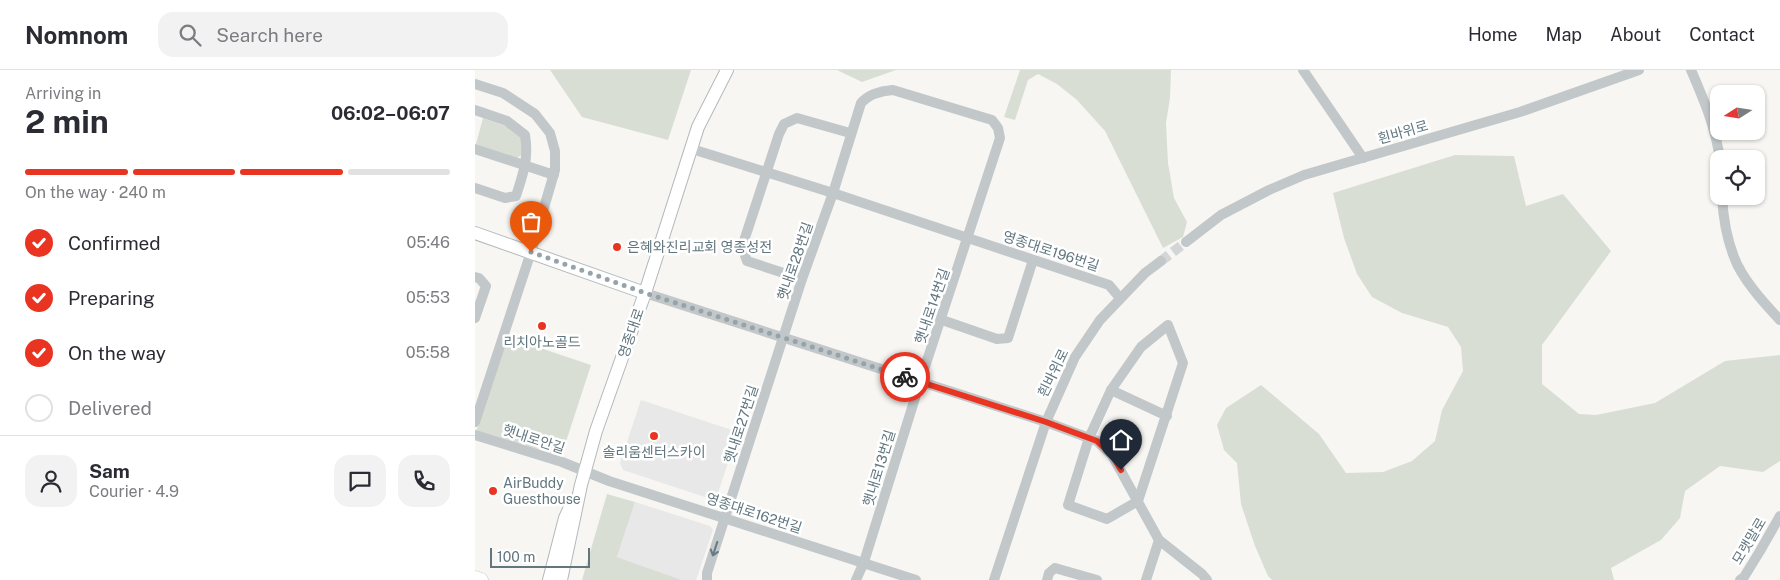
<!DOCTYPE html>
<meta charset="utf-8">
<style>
body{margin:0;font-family:"Public Sans","Noto Sans KR",sans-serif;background:#f2f2f3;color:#2b2b33;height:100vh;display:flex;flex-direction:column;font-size:19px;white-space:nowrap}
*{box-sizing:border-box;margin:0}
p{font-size:16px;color:#7c7c81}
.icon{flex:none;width:28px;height:28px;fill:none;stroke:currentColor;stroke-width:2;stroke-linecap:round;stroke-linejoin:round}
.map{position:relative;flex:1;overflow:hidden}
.details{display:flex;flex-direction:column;background:#fff;width:475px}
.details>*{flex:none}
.needle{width:32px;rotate:258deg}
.fabs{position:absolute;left:1235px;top:15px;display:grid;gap:10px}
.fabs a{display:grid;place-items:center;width:55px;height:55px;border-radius:10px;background:#fff;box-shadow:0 1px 4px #0004;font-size:25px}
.scale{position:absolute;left:15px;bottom:12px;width:100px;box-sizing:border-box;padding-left:5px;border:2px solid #61767f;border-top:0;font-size:14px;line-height:18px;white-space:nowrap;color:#61767f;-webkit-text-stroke:4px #fff;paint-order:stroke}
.pin{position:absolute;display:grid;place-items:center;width:42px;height:42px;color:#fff;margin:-51px -21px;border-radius:50% 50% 50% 0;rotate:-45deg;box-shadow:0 0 5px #0007}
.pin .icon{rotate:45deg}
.courier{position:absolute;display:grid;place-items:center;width:50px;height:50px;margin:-25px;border:4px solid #e93421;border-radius:50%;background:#fff;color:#222;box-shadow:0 1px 6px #0007}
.head em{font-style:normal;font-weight:700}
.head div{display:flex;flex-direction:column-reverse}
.head{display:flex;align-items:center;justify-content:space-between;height:85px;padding:0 25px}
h1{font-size:32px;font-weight:700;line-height:38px}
.bar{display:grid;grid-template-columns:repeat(4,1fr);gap:8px 5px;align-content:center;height:60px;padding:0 25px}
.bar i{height:6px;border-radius:4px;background:#e1e1e2}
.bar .on{background:#e93421}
.bar p{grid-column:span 4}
.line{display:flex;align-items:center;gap:12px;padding:0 25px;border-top:1px solid #e1e1e2}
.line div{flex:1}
.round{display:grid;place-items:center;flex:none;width:52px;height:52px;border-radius:15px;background:#f2f2f3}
ol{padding:0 25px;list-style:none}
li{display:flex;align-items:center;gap:15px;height:55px}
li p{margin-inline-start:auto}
li .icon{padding:5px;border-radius:50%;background:#e93421;color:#fff;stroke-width:4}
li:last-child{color:#7c7c81}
li i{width:28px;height:28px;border:2px solid #e1e1e2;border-radius:50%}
header{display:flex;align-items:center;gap:30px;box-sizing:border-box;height:70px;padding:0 25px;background:#fff;border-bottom:1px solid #e1e1e2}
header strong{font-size:24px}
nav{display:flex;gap:28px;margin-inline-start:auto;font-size:18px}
.search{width:350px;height:45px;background:#f2f2f3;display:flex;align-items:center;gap:12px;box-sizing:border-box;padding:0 18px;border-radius:15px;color:#7c7c81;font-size:19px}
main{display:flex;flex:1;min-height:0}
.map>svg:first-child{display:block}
</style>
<header>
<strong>Nomnom</strong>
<div class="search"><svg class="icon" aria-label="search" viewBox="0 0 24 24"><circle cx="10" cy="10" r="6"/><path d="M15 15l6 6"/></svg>Search here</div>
<nav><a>Home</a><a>Map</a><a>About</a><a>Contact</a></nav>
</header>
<main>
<section class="details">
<div class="head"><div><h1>2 min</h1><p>Arriving in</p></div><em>06:02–06:07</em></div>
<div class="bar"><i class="on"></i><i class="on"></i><i class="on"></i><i></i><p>On the way · 240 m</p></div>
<ol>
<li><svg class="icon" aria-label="check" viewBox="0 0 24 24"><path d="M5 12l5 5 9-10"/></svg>Confirmed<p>05:46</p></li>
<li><svg class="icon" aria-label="check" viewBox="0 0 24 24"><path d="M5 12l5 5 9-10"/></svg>Preparing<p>05:53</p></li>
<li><svg class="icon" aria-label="check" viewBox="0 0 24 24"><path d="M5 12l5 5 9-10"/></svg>On the way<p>05:58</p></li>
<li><i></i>Delivered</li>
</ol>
<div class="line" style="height:90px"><a class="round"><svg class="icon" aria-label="person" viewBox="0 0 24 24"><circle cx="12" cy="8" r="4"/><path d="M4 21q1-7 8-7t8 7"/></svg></a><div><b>Sam</b><p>Courier · 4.9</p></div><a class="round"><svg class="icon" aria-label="chat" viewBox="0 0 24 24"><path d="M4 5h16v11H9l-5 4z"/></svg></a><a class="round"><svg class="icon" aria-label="phone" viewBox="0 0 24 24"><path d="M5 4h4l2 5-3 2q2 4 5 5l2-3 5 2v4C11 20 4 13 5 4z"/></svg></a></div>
</section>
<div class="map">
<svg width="1305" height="510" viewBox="0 0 1305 510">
<rect width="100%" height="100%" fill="#f7f6f3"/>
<g fill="#e7e8e7">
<path d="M166 330 263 362 242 426 236 429 148 400 145 393Z"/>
<path d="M160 432 235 456 238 460 221 510H207L142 487Z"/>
</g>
<g fill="#d9ded4">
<path d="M75 0H216L193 70 107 47Z"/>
<path d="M362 0H421L387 12Z"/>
<path d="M545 0H696L695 28 691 53 693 93 699 128 712 152 708 167 688 178 630 61 602 30 582 14 563 4 553 10 540 50 529 47Z"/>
<path d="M8 48 41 60 46 68 48 84 42 88 1 74Z"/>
<path d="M980 85 1039 86 1051 136 1088 124 1136 181 1067 275V314L1104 344 1121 345 1180 333 1250 291 1305 285V391L1288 402 1245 396 1210 421 1205 448 1186 470 1136 498 1139 510H797L793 506 780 476 766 434 762 393 749 380 742 355 751 338 786 315 844 364 871 403 908 402 937 391 960 371 967 340 988 301 986 277 973 257 927 243 897 227 882 204 869 168 858 123Z"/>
<path d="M32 267 116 295 86 387 1 362Z"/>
<path d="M132 424 160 432 142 487 207 510H107Z"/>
</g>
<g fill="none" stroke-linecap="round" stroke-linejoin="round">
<path stroke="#d2d6d6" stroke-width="10" stroke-dasharray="10 5" stroke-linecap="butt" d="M686 191 711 172"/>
<g stroke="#b3b9bc" stroke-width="14">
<g id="major">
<path d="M0 163 170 223"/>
<path d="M74 510 90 448 97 433"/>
<path d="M86 510 106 415 121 361 170 223 223 57 252 0"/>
</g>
</g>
<g stroke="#b5b9bc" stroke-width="15">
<path id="highway" d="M0 508 6 510"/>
</g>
<g stroke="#c2c7c9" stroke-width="10">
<path d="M828 0 888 88"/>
<path d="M1216 0C1229 30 1240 56 1245 89"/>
<path d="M0 14 28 23 60 44 75 63 80 81V100L56 182 0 352"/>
<path d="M0 40 32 51 50 65C54 89 48 104 41 126L30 128 0 118"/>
<path d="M0 79 79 105"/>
<path d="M217 79 358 123 634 215 645 228"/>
<path d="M1247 126C1248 146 1252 169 1259 187 1267 209 1289 233 1305 250"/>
<path d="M711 172 746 145 794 120 829 105 1045 42 1164 0"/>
<path d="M0 207 4 208 11 216 0 248"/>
<path d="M327 209 272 191 267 177 304 64 309 54 322 48 375 63"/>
<path d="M170 223 571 352 622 371 637 385 684 470 727 504 732 510"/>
<path d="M467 250 522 269 533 268 558 190"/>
<path d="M693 255 708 293 663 431 632 449 593 435 614 368 636 320 666 277Z"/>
<path d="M636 320 692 346"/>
<path d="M0 365 87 392 134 411 441 510"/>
<path d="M232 510V503L327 209 358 123 386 33C394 24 405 21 418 20L517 50 523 58 525 68 445 312 389 492 381 510"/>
<path d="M519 510 571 352 600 287 625 250 670 203 686 191"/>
<path d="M572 510 574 503 580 498 622 510"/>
<path d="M671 510 684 470"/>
<path d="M1265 510 1269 507 1285 481 1305 446"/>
</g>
<use href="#major" stroke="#fff" stroke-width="12"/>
<use href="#highway" stroke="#fff" stroke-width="14"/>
</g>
<defs><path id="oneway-shaft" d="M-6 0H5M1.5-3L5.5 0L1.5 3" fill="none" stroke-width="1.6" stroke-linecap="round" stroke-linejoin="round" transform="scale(1.25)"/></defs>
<use stroke="#667a83" href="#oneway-shaft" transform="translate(240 479) rotate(108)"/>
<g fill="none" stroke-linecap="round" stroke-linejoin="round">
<path stroke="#96a3a8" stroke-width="5" stroke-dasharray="0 9" d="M56 182 170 223 430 307"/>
<path stroke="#e93421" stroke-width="6" d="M430 307 571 352 622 371 637 385 646 400"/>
</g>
<g fill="#e93421" stroke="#fff" stroke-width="2">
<circle cx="142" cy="177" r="5"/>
<circle cx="67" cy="256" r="5"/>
<circle cx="179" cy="366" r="5"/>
<circle cx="18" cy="421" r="5"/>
</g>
<g text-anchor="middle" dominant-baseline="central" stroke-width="5" stroke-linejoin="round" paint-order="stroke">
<g font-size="14" fill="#61767f" stroke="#fff">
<text transform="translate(928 62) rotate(-16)">흰바위로</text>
<text transform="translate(576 181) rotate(18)">영종대로196번길</text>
<text transform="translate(320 191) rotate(-71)">햇내로28번길</text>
<text transform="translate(457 236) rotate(-71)">햇내로14번길</text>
<text transform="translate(156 263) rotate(-71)">영종대로</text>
<text transform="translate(578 303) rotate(-64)">흰바위로</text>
<text transform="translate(266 354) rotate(-72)">햇내로27번길</text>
<text transform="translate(59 369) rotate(18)">햇내로안길</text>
<text transform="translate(404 398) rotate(-73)">햇내로13번길</text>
<text transform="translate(279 443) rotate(18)">영종대로162번길</text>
<text transform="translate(1274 471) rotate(-59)">모랫말로</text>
</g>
<g font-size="14" fill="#61767f" stroke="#fff" text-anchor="start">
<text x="152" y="177">은혜와진리교회 영종성전</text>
<text x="67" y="272" text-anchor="middle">리치아노골드</text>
<text x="179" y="382" text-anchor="middle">솔리움센터스카이</text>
<text x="28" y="413">AirBuddy<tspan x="28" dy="16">Guesthouse</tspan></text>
</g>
</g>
</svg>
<div class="fabs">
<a><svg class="needle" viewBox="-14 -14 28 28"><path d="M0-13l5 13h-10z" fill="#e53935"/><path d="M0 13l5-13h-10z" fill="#7c7c81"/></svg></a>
<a><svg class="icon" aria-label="locate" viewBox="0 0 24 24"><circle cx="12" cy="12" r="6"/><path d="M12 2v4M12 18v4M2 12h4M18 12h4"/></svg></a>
</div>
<div class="scale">100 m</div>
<div class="pin" style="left:56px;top:182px;background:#ea580c"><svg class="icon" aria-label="bag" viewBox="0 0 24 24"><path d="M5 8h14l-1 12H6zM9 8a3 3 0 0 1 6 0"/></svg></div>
<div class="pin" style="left:646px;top:400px;background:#1f2937"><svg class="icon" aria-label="home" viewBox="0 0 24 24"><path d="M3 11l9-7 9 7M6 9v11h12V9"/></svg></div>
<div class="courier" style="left:430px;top:307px"><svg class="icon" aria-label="bike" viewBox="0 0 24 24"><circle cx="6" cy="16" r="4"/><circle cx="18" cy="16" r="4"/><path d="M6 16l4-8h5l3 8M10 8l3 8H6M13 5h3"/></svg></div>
</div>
</main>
